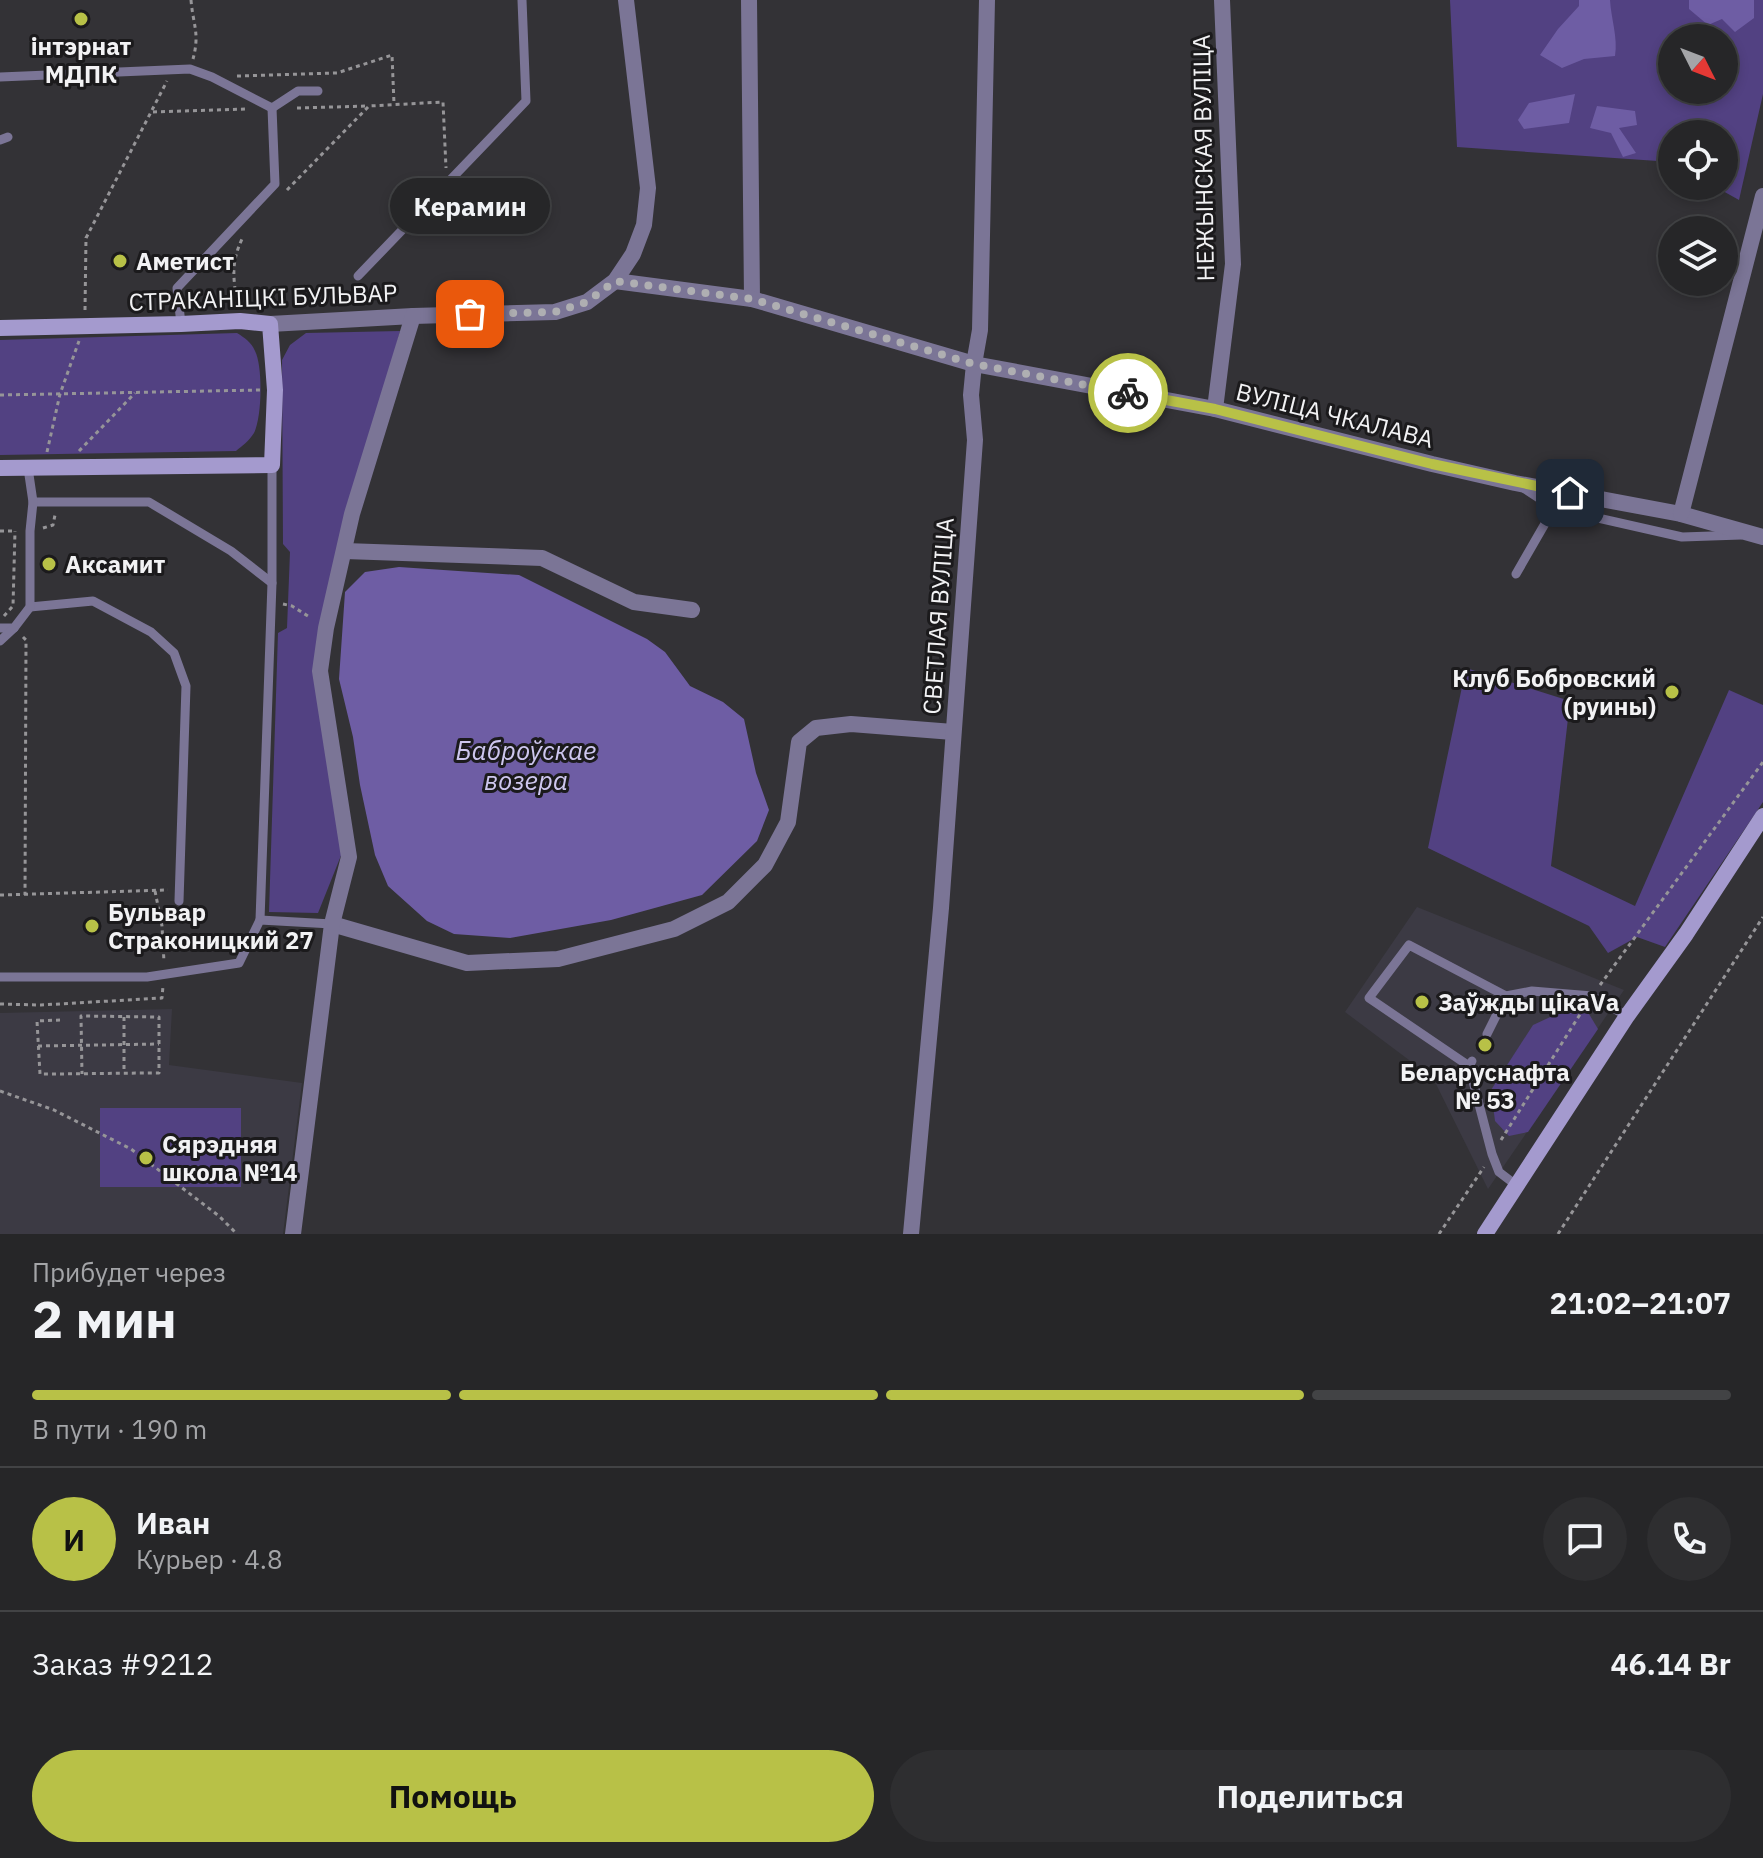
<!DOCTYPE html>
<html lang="ru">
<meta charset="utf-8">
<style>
body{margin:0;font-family:"IBM Plex Sans",sans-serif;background:#2e2e30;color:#f1f3f6;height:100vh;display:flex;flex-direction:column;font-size:30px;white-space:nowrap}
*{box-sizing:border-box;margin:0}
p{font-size:26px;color:#a4a5a8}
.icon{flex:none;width:44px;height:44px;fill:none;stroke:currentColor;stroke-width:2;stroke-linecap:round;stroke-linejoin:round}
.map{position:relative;height:1234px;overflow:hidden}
.panel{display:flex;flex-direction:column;background:#262628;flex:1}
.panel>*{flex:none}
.needle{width:52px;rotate:132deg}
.buttons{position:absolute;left:1658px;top:24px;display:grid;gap:16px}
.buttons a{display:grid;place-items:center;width:80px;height:80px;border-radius:50%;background:#262628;box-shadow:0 4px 12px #0003,0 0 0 2px #424345;font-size:40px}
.pin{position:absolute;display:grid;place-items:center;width:68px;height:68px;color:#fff;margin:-34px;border-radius:16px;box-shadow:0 4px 12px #0006}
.courier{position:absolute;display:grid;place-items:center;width:80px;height:80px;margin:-40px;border:6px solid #b8c147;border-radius:50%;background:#fff;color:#222;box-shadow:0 2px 10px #0007}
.bubble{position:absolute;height:56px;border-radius:28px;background:#262628;box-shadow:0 4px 12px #0003,0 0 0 2px #424345;font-size:26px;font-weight:800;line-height:56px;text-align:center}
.overview em{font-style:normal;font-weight:800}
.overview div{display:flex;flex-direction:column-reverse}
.overview{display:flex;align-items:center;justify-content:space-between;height:136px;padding:0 32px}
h1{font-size:52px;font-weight:800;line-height:60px}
.bar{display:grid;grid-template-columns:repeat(4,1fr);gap:12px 8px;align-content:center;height:96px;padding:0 32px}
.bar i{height:10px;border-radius:6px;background:#424345}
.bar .current{background:#b8c147}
.bar p{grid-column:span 4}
.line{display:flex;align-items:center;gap:20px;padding:0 32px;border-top:2px solid #424345}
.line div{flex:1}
.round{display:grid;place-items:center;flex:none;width:84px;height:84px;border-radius:42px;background:#2e2e30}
.cta{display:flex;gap:16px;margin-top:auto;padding:16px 32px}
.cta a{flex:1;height:92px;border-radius:48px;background:#b8c147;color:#111;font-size:32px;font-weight:800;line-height:92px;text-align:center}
.cta a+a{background:#2e2e30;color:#f1f3f6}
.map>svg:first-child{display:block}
</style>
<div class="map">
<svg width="1763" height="1234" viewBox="0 0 1763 1234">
<rect width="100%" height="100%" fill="#333236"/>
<g fill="#3c3a44">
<path d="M1417 907 1624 990 1488 1189 1433 1078 1345 1012Z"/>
<path d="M172 1009 169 1065 302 1083 283 1234H0V1013Z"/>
</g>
<g fill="#524182" fill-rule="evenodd">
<path d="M1450 0H1763V94L1739 200 1714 186H1724V134H1672V162L1457 147ZM1672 38H1724V90H1672Z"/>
<path d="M400 331 313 673 342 853 318 913 269 912 278 633 287 628 290 552 283 544 282 360 290 345 306 333Z"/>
<path d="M237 333C245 338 251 342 255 351 263 366 262 418 254 433 249 441 242 446 236 451L0 455V340Z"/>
<path d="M1466 668 1570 701 1551 866 1635 906 1729 690 1763 705V802L1665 947 1637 937 1608 953 1589 926 1428 848Z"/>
<path d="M1572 1007 1589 1014 1598 1029 1528 1132 1509 1136 1495 1121 1491 1090 1533 1025Z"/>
<rect x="100" y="1108" width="141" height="79"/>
</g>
<g fill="#6e5da4">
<path d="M1579 0H1610C1611 19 1618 37 1615 56L1584 59 1562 68 1540 55 1558 29 1579 6Z"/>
<path d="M1689 0H1754V18L1735 32 1722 19 1708 25 1689 9Z"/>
<path d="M1575 94 1569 123 1524 129 1518 120 1529 103Z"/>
<path d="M1597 106 1635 111 1637 125 1619 128 1636 153 1623 157 1611 133 1590 128Z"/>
<path d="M399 567 519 575 647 639 665 652 690 686 723 702 744 719 756 773 769 810 757 841 702 895 611 920 510 938 454 934 427 921 388 886 375 855 360 785 353 737 339 679 345 592 365 572Z"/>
</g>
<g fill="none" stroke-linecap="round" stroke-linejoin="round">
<g stroke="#969598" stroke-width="3" stroke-dasharray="4 4" stroke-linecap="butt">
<path d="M191 0C193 25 200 33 193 59"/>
<path d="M237 76 337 73 392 55 394 104"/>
<path d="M297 108 369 106"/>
<path d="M153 112 245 109"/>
<path d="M287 190 369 106 443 102 446 168"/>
<path d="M237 306C234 278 230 265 242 239"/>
<path d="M85 310 86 238 167 81"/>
<path d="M0 395 260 390"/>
<path d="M79 451 135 393"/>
<path d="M47 452 60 394 79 341"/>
<path d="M43 528 53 525 55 515"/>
<path d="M0 531H16"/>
<path d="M283 604 292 606 311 618"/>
<path d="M4 616 13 606 15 531"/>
<path d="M23 637 26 640 25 895"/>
<path d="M155 891 162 926 164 962"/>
<path d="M0 895 168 890"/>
<path d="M1600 985 1763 762"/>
<path d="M0 1004 41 1005 162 998 163 986"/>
<path d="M124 1017V1073"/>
<path d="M60 1020 37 1021 40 1074C80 1074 119 1073 159 1073V1017L81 1016 82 1074"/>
<path d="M38 1046 159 1044"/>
<path d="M0 1091 54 1110 131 1149 219 1216 237 1234"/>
<path d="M1501 1140 1584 1008"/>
<path d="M1439 1234 1484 1167"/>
<path d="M1558 1234 1763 917"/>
</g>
<g stroke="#7b7596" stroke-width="9">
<path d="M0 77 190 69 212 77 272 108 298 91H318"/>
<path d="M0 140 8 137"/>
<path d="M358 276 526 101 522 0"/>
<path d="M181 324 177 288 275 184 272 108"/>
<path d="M1525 489 1554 508 1682 537 1741 535"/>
<path d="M33 502H149L231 551 272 583"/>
<path d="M1516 574 1554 508"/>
<path d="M30 607 93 601 151 632 174 653 186 686 179 901"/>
<path d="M0 628H14L30 607V531L33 502 28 468"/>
<path d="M0 641 14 628"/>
<path d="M260 920 272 583V465"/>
<path d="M0 977H147L239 963 260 920 332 924"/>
<path d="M1487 1034 1506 996 1532 991 1592 996 1627 1016"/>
<path d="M1472 1061 1469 1066 1492 1154 1499 1172 1516 1185"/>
<path d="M1469 1066 1369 998 1409 945 1506 996"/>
</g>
<g stroke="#7b7596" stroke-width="16">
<path d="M749 0 752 299"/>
<path d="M615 281 752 299 974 364 1215 409 1432 464 1515 483 1681 514 1763 537"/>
<path d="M270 324 413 316 555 312 587 302 615 281 633 254 644 225 648 188 626 0"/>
<path d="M1215 409 1233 264 1222 0"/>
<path d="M1681 514 1763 196"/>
<path d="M345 551 542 558 634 602 692 610"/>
<path d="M332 924 467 963 558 959 674 929 728 902 765 865 788 822 799 742 816 728 851 724 953 732"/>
<path d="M293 1234 332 924 349 857 320 671 326 628 352 514 413 316"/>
<path d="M911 1234 941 908 975 440 971 395 974 364 980 330 987 0"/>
</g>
<g stroke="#a49ace" stroke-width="16">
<path d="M0 328 181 324 240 321 270 324 275 390 272 465 0 468"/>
<path d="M1485 1234 1627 1016 1686 934 1763 816"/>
</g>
</g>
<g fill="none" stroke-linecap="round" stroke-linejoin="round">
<path stroke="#afafb2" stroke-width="8" stroke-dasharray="0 14.4" d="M470 314 555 312 587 302 615 281 752 299 974 364 1128 393"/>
<path stroke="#b8c147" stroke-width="10" d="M1128 393 1215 409 1432 464 1570 493"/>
</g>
<g fill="#b8c147" stroke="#1b1a1c" stroke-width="3">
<circle cx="81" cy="19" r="8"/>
<circle cx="120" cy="261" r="8"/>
<circle cx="49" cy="564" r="8"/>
<circle cx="1672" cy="692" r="8"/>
<circle cx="92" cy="926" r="8"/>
<circle cx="1422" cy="1002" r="8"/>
<circle cx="1485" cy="1045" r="8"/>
<circle cx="146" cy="1158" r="8"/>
</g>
<g text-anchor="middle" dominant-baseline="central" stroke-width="6" stroke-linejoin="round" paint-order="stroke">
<g font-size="24" font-weight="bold" fill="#f2f2f4" stroke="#1b1a1c" text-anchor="start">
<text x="81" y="46" text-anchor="middle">інтэрнат<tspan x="81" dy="28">МДПК</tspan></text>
<text x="136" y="261">Аметист</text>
<text x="65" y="564">Аксамит</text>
<text x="1656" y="678" text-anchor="end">Клуб Бобровский<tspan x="1656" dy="28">(руины)</tspan></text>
<text x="108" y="912">Бульвар<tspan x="108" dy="28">Страконицкий 27</tspan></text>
<text x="1438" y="1002">Заўжды цікаVа</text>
<text x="1485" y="1072" text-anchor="middle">Беларуснафта<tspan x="1485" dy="28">№ 53</tspan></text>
<text x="162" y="1144">Сярэдняя<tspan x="162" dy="28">школа №14</tspan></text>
</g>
<g font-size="24" fill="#f2f2f4" stroke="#1b1a1c">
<text transform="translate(1203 158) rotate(-91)">НЕЖЫНСКАЯ ВУЛІЦА</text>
<text transform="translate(263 297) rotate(-2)">СТРАКАНІЦКІ БУЛЬВАР</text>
<text transform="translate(1335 415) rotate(14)">ВУЛІЦА ЧКАЛАВА</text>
<text transform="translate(938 616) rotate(-86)">СВЕТЛАЯ ВУЛІЦА</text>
</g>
<g font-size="26" font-style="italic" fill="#cec7ef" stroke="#1b1a1c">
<text x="526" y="750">Баброўскае<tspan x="526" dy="30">возера</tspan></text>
</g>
</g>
</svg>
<div class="buttons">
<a><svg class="needle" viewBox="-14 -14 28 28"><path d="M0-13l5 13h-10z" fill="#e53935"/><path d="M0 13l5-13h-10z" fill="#a4a5a8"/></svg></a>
<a><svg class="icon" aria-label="locate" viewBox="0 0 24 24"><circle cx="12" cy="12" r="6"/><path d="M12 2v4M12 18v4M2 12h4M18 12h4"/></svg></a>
<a><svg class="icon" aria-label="layers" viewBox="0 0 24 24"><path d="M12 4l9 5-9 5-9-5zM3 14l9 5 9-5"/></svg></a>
</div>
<div class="pin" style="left:470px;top:314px;background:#ea580c"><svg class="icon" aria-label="bag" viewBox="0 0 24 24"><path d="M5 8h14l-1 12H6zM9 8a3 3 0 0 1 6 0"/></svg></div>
<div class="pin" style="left:1570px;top:493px;background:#1f2937"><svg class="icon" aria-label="home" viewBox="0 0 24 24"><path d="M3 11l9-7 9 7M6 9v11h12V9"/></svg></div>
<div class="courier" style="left:1128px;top:393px"><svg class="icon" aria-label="bike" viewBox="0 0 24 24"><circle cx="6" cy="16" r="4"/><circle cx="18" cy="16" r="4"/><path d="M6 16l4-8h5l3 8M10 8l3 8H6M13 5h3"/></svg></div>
<div class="bubble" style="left:390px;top:178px;width:160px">Керамин</div>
</div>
<section class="panel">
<div class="overview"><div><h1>2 мин</h1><p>Прибудет через</p></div><em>21:02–21:07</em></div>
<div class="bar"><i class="current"></i><i class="current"></i><i class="current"></i><i></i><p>В пути · 190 m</p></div>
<div class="line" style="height:144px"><b class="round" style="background:#b8c147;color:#111">И</b><div><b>Иван</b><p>Курьер · 4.8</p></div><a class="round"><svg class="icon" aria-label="chat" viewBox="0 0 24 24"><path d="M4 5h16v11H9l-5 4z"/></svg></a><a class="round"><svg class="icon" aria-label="phone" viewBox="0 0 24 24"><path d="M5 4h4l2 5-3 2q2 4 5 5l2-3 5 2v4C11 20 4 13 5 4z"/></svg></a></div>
<div class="line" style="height:104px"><div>Заказ #9212</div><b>46.14 Br</b></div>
<div class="cta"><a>Помощь</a><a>Поделиться</a></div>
</section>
